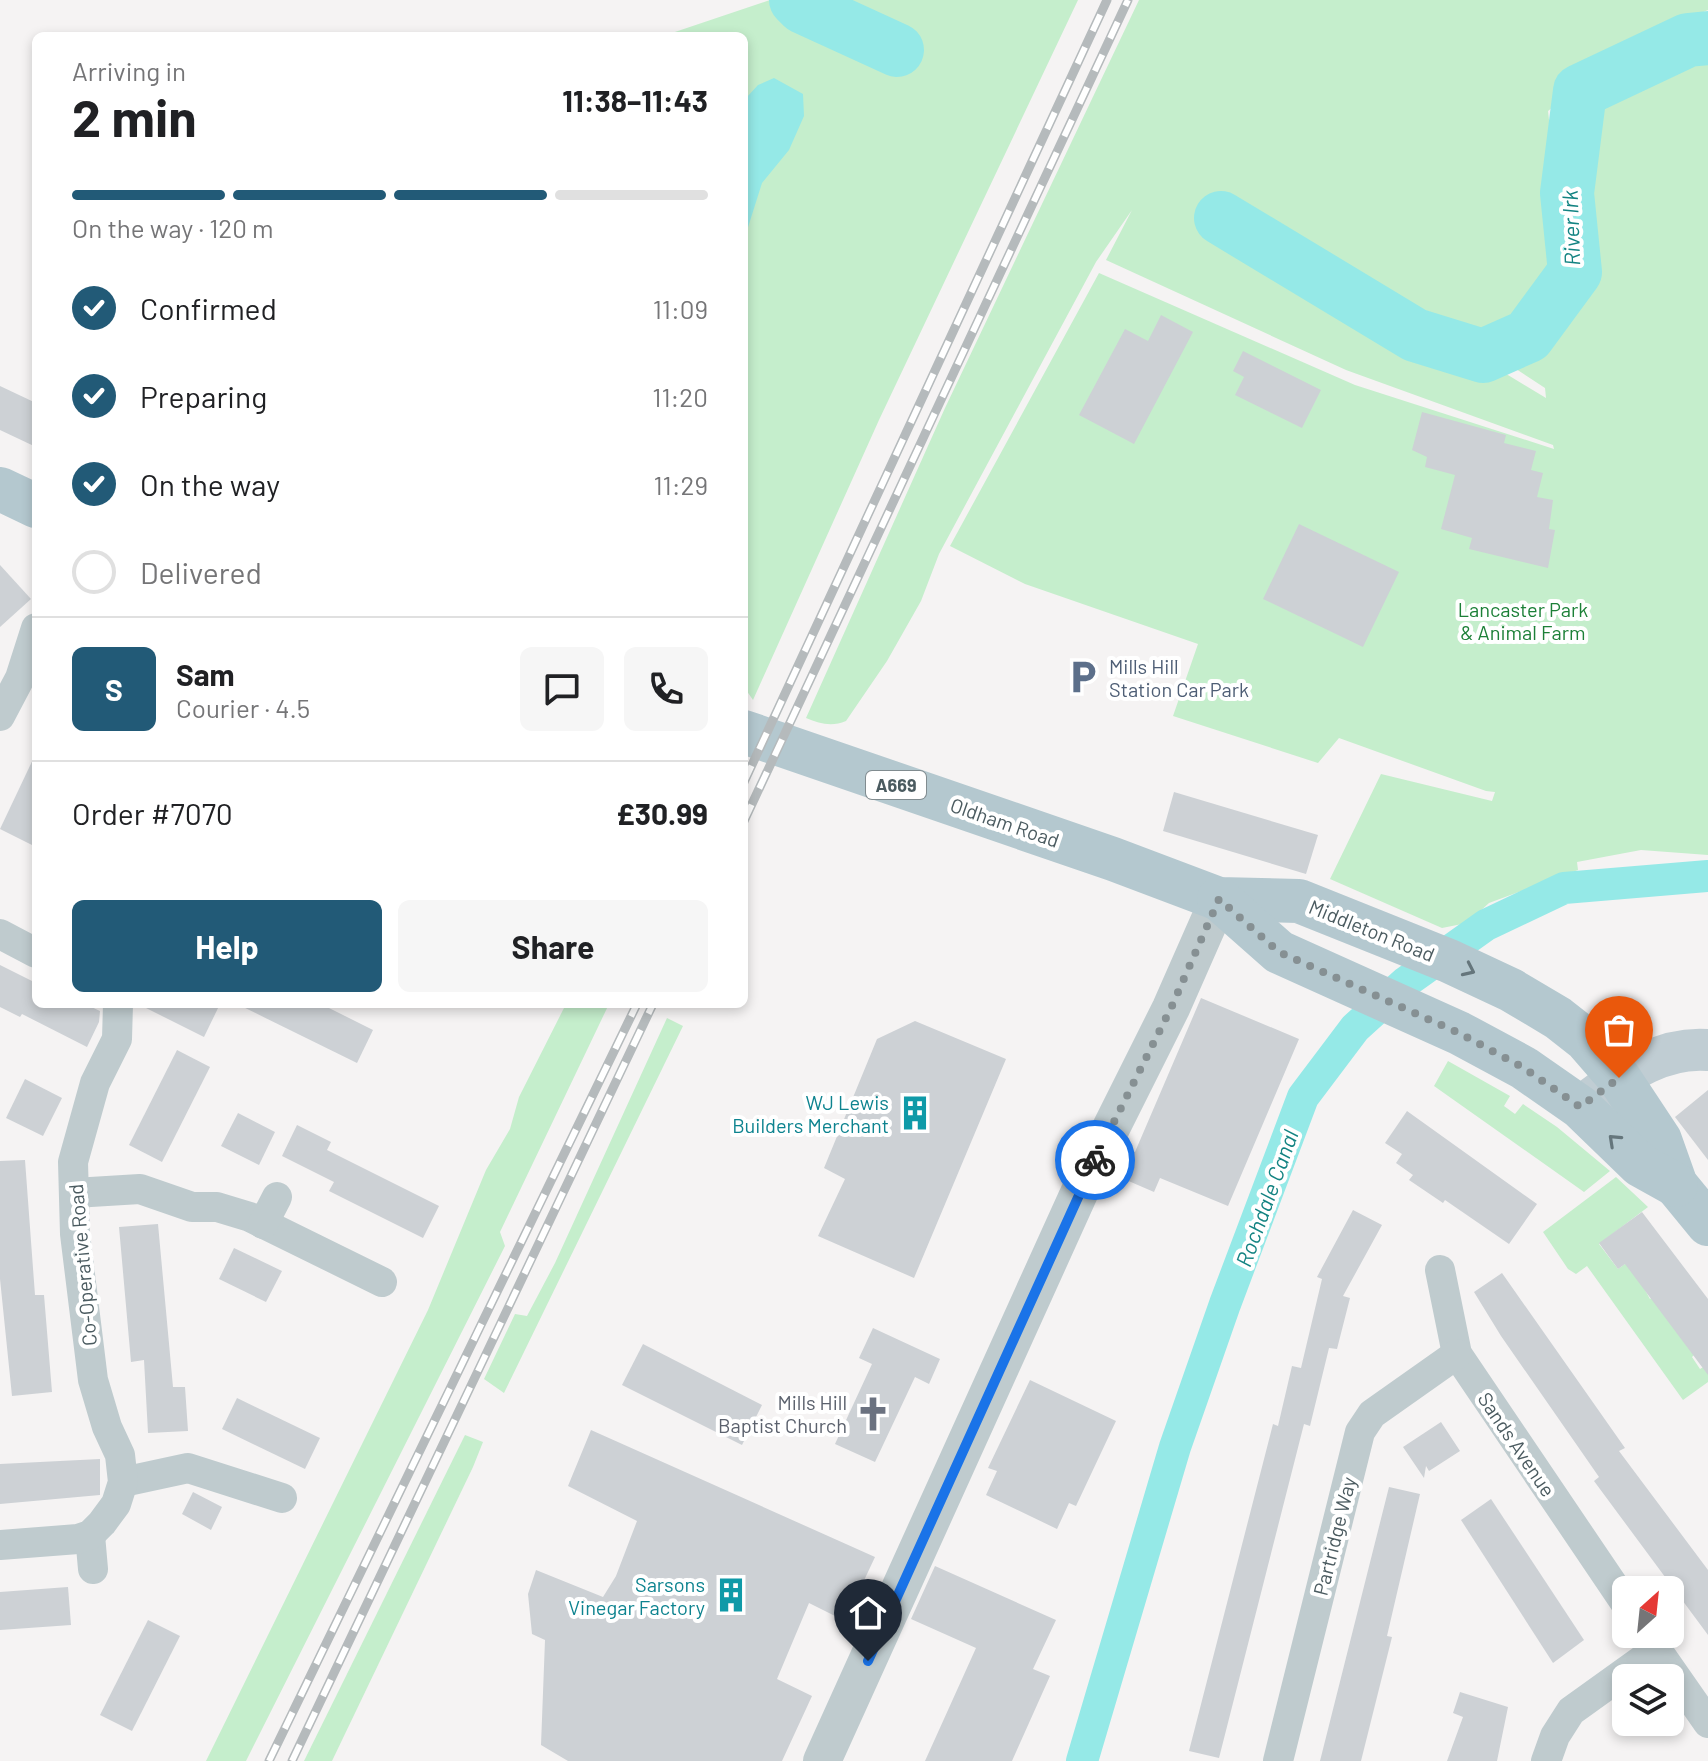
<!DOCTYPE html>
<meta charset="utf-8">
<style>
body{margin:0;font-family:Barlow,sans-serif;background:#f6f6f6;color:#202124;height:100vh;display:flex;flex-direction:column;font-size:30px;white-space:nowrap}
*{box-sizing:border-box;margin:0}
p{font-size:26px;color:#757577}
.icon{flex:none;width:44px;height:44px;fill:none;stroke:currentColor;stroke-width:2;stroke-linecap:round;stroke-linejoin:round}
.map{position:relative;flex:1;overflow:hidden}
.sheet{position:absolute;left:32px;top:32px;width:716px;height:976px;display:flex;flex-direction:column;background:#fff;border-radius:12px;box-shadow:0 4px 12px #0003}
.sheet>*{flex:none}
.needle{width:52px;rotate:27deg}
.controls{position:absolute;left:1612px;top:1576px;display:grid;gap:16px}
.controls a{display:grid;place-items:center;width:72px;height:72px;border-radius:12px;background:#fff;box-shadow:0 4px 12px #0003;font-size:40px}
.pin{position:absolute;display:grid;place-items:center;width:68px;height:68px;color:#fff;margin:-82px -34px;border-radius:50% 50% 50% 0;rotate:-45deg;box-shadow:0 0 8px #0007}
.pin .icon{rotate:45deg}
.courier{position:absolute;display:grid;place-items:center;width:80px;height:80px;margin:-40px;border:6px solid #1a73e8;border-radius:50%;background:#fff;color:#222;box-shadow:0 2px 10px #0007}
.headline em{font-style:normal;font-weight:700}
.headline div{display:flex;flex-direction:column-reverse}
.headline{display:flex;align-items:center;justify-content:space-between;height:136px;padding:0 40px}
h1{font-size:52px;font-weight:700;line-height:60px}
.bar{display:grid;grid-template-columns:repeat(4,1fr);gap:12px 8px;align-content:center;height:96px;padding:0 40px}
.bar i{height:10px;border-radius:6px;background:#e0e0e0}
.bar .selected{background:#225a77}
.bar p{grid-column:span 4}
.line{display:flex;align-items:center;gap:20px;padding:0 40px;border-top:2px solid #e0e0e0}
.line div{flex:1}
.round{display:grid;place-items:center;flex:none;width:84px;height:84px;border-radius:12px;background:#f6f6f6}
ol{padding:0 40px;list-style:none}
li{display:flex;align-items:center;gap:24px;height:88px}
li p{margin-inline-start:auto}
li .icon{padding:8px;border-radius:50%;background:#225a77;color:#fff;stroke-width:4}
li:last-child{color:#757577}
li i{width:44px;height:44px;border:4px solid #e0e0e0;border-radius:50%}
.primary-button{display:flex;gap:16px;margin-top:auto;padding:16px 40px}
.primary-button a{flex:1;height:92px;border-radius:12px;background:#225a77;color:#fff;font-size:32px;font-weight:700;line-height:92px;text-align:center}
.primary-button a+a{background:#f6f6f6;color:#202124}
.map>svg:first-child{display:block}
</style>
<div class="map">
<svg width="1708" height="1761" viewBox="0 0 1708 1761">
<rect width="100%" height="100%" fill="#f5f3f3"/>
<g fill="#c5eecc" fill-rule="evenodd">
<path d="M770 0H1078L879 420 753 700 744 687V36H663Z"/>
<path d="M1139 0H1708V10L1635 41 1548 111 1552 146 1569 130 1585 133 1598 96 1690 47 1708 46V855L1641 850 1577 862 1578 870 1489 903 1467 923 1442 928 1330 879 1381 774 1492 801 1495 792 1486 791 1339 738 1318 763 1173 716 1198 644 1025 584 950 546 1099 273 1355 385 1554 449 1553 445 1346 370 1106 260 1132 210 1096 262 939 554 921 601 887 661 846 721C832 727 820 724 806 718L945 408ZM1515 364 1513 367 1545 388 1546 398 1503 372Z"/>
<path d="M566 1004H609L500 1232 505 1246 246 1761H206L428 1310 486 1170 510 1129 519 1097Z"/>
<path d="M667 1018 683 1026 504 1393 484 1379 515 1314 527 1316 555 1263Z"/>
<path d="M1448 1061 1510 1096 1504 1106 1515 1114 1523 1104 1557 1127 1610 1171 1584 1192 1434 1086Z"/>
<path d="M1616 1177 1648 1207 1599 1244 1618 1269 1629 1261 1650 1299 1654 1296 1696 1353 1692 1357 1700 1369 1705 1366 1708 1371V1382L1683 1400 1587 1266 1576 1274 1568 1269 1543 1232Z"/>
<path d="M465 1435 483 1442 473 1467 332 1761H304Z"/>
</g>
<path fill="#95e9e7" d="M774 78 803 94 804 116 789 150 762 183 744 240V142L748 121 747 97 758 85Z"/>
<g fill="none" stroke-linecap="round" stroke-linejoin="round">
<path stroke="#95e9e7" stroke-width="32" d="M1082 1761 1175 1447 1225 1304 1303 1097 1355 1028 1406 982 1486 925 1564 888 1708 876"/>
<g stroke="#95e9e7" stroke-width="54">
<path d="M796 0 803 7 897 50"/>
<path d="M1221 218 1415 335 1483 356 1528 336 1575 272 1567 193 1580 91 1688 40 1708 38"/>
</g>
</g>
<g fill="#cdd1d5">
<path d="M1161 315 1193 332 1134 444 1079 415 1125 329 1148 341Z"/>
<path d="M1243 351 1321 390 1302 428 1235 395 1244 377 1233 371Z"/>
<path d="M0 386 36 403V447L0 430Z"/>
<path d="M1422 412 1506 435 1504 443 1536 451 1531 470 1543 473 1537 497 1553 500 1549 529 1555 530 1548 568 1469 549 1472 538 1441 529 1455 475 1425 467 1427 457 1412 450Z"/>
<path d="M1299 524 1399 572 1363 647 1263 599Z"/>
<path d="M0 565 31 599 0 627Z"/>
<path d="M36 753V847L0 829Z"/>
<path d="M1174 792 1318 835 1306 874 1163 831Z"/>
<path d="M0 965 36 983V1004H85L100 1011 99 1022 87 1047 22 1014 20 1017 0 1007Z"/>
<path d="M1201 998 1299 1039 1228 1206 1160 1178 1154 1192 1117 1176 1128 1150 1135 1152Z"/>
<path d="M138 1004H220L204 1037Z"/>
<path d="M237 1004H321L373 1030 357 1063Z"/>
<path d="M915 1021 1006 1059 914 1278 818 1236 845 1179 824 1168 877 1039Z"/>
<path d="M177 1050 210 1067 162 1162 129 1145Z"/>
<path d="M25 1079 62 1098 43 1136 6 1118Z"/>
<path d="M1708 1090V1160L1675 1117Z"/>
<path d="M1407 1111 1537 1204 1509 1244 1445 1200 1443 1203 1409 1180 1413 1175 1396 1163 1402 1154 1385 1143Z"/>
<path d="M238 1113 275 1132 259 1165 221 1146Z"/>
<path d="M297 1125 331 1142 327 1150 439 1206 423 1238 329 1191 334 1182 282 1156Z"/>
<path d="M25 1160 35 1295H44L52 1392 12 1396 0 1279V1161Z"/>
<path d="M1353 1210 1382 1225 1343 1296 1350 1298 1337 1349 1329 1348 1310 1426 1304 1424 1219 1758 1189 1751 1273 1424 1278 1426 1292 1366 1301 1368 1322 1279 1317 1277Z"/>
<path d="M1642 1212 1708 1299V1375L1625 1264 1618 1269 1599 1243Z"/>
<path d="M158 1224 173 1387H185L188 1431 148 1433 144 1360 131 1362 119 1227Z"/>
<path d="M234 1248 282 1271 266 1302 219 1279Z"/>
<path d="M1502 1273 1625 1448 1619 1451 1708 1570V1635L1594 1481 1599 1477 1501 1336 1474 1292Z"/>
<path d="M873 1328 940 1359 929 1384 915 1377 875 1462 835 1444 872 1364 859 1358Z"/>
<path d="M643 1344 762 1405 742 1445 622 1385Z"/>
<path d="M1030 1380 1116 1421 1076 1506 1069 1503 1057 1529 986 1495 997 1471 988 1468Z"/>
<path d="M237 1398 320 1438 305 1469 222 1429Z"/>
<path d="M1441 1422 1460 1451 1429 1471 1426 1466 1424 1478 1403 1447Z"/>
<path d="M591 1430 875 1557 845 1621 809 1603 777 1679 812 1696 782 1761H568L541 1745 545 1640 532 1634 528 1594 536 1570 603 1597 616 1576 637 1521 568 1486Z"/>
<path d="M100 1459V1495L0 1504V1464Z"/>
<path d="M1389 1487 1420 1494 1387 1636 1392 1637 1361 1761H1320Z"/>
<path d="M193 1492 222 1507 211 1530 182 1514Z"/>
<path d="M1491 1499 1584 1640 1553 1663 1461 1520Z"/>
<path d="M935 1566 1056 1620 1033 1669 1050 1676 1012 1761H925L976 1648 911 1619Z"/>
<path d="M68 1587 71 1625 0 1630V1592Z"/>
<path d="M148 1620 180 1636 132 1731 100 1715Z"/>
<path d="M1460 1692 1508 1707 1497 1761H1447L1463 1717 1453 1713Z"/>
</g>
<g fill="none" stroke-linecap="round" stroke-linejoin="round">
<g stroke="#bfcbce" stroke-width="30">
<path d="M0 716 20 678 36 628"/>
<path d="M0 934 36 953"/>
<path d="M74 1193 140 1189 192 1207H217L250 1217 382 1282"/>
<path d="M263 1224 277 1197"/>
<path d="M1440 1270 1457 1354 1626 1604"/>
<path d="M123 1482 188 1468 282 1498"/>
<path d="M90 1535 93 1569"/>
<path d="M0 1545 78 1539 90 1535 102 1523 116 1504 123 1482 120 1455 107 1427 93 1380 75 1234 73 1162 95 1083 117 1039 118 1004"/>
<path d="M1646 1634 1708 1723"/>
<path d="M1278 1761 1360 1432 1372 1414 1457 1354"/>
<path d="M1546 1761 1555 1736 1571 1711 1656 1650"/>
</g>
<path stroke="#bfcbce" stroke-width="38" d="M822 1761 1085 1180 1171 1008 1219 899"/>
<path stroke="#c0cdd3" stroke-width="42" d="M1580 1107C1619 1079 1656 1046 1708 1050"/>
<g stroke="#b4c8cf" stroke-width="44">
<path d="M0 489 36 506"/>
<path d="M744 732 1113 859 1219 899 1299 901 1449 961 1511 990 1558 1018 1586 1040 1619 1078 1660 1140 1676 1185 1708 1224"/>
<path d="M1219 899 1279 952 1459 1033 1524 1068 1580 1107 1640 1165 1676 1185"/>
</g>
<g stroke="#b5babc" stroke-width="9">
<g id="rail">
<path d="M744 782 1107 0"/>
<path d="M744 821 1128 0"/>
<path d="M269 1761 637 1004"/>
<path d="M292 1761 653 1004"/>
</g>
</g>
<use href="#rail" stroke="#fff" stroke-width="6" stroke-dasharray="18" stroke-linecap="butt"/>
</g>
<defs><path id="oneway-chevron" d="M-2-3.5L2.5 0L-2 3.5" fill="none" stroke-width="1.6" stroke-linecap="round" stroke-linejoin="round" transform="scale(2)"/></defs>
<g stroke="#65767c">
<use href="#oneway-chevron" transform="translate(1469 970) rotate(25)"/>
<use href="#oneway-chevron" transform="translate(1614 1140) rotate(-137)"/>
</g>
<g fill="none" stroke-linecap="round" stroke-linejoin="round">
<path stroke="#869093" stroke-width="8" stroke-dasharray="0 14.4" d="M1095 1160 1171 1008 1219 899 1279 952 1459 1033 1524 1068 1580 1107 1619 1078"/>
<path stroke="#1a73e8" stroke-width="10" d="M868 1661 1095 1160"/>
</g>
<defs>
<g id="parking-bare" transform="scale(2.76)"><path d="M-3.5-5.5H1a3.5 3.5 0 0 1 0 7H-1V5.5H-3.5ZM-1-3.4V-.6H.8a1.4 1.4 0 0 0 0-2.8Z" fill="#5c6f8a" stroke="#fff" stroke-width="2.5" paint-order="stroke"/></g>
<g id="building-bare" transform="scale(2.76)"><path d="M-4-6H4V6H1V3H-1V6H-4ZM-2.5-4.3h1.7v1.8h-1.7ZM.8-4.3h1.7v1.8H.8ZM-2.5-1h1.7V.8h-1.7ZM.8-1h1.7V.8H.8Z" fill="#0f9aa8" stroke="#fff" stroke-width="2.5" paint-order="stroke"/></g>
<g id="church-bare" transform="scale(2.76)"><path d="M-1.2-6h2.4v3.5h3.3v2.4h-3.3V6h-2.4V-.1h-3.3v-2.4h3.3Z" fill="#6b7280" stroke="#fff" stroke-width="2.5" paint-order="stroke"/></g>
</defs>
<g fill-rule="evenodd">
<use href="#parking-bare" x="1083" y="677"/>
<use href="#building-bare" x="915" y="1113"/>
<use href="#church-bare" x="873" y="1414"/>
<use href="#building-bare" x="731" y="1595"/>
</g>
<g text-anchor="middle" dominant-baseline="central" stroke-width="8" stroke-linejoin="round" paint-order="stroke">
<rect fill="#fff" stroke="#818c90" stroke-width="2" x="866" y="771" width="60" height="28" rx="6"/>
<g font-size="18" font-weight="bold" fill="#4b5b60">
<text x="896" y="785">A669</text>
</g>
<g font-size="20" fill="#1d8038" stroke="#fff">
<text x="1523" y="609">Lancaster Park<tspan x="1523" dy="23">&amp; Animal Farm</tspan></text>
</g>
<g font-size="20" fill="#4e5e75" stroke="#fff" text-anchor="start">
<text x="1109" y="666">Mills Hill<tspan x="1109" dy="23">Station Car Park</tspan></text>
</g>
<g font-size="20" fill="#4b5b60" stroke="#fff">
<text transform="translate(1005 822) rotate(19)">Oldham Road</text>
<text transform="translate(1372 930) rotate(22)">Middleton Road</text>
<text transform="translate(82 1265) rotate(-95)">Co-Operative Road</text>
<text transform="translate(1517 1444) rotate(56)">Sands Avenue</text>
<text transform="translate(1334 1536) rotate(-76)">Partridge Way</text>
</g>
<g font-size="20" fill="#0d838f" stroke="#fff" text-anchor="end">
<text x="889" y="1102">WJ Lewis<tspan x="889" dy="23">Builders Merchant</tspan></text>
<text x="705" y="1584">Sarsons<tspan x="705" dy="23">Vinegar Factory</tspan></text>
</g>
<g font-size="20" fill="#5b616d" stroke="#fff" text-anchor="end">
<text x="847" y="1402">Mills Hill<tspan x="847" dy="23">Baptist Church</tspan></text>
</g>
<g font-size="22" font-style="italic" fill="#138382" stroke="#fff">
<text transform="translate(1570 228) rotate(-92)">River Irk</text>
<text transform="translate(1266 1198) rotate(-70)">Rochdale Canal</text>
</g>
</g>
</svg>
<div class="controls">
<a><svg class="needle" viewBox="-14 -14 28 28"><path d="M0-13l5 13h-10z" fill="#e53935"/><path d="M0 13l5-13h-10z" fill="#757577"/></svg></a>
<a><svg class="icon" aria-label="layers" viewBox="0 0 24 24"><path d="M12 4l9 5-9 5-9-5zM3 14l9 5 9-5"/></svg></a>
</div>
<div class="pin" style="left:1619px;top:1078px;background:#ea580c"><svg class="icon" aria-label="bag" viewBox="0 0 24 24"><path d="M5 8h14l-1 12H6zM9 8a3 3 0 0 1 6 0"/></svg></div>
<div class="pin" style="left:868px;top:1661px;background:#1f2937"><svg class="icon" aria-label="home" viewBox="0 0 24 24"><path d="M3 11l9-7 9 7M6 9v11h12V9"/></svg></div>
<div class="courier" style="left:1095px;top:1160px"><svg class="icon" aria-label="bike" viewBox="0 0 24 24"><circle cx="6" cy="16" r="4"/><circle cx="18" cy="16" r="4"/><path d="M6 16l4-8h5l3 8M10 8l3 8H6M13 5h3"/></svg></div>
<section class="sheet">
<div class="headline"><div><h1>2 min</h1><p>Arriving in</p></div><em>11:38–11:43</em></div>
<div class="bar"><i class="selected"></i><i class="selected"></i><i class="selected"></i><i></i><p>On the way · 120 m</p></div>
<ol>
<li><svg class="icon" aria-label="check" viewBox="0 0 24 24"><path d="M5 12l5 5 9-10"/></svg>Confirmed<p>11:09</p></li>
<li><svg class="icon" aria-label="check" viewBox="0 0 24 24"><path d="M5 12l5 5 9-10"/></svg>Preparing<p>11:20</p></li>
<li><svg class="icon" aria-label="check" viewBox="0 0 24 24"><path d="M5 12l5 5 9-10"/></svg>On the way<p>11:29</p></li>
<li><i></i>Delivered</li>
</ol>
<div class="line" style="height:144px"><b class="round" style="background:#225a77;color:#fff">S</b><div><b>Sam</b><p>Courier · 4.5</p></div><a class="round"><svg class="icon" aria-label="chat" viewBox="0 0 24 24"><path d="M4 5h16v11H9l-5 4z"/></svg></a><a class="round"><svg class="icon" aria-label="phone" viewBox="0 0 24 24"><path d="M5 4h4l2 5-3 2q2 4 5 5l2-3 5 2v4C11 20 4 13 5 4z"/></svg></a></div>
<div class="line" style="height:104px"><div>Order #7070</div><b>£30.99</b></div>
<div class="primary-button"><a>Help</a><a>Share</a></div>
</section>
</div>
